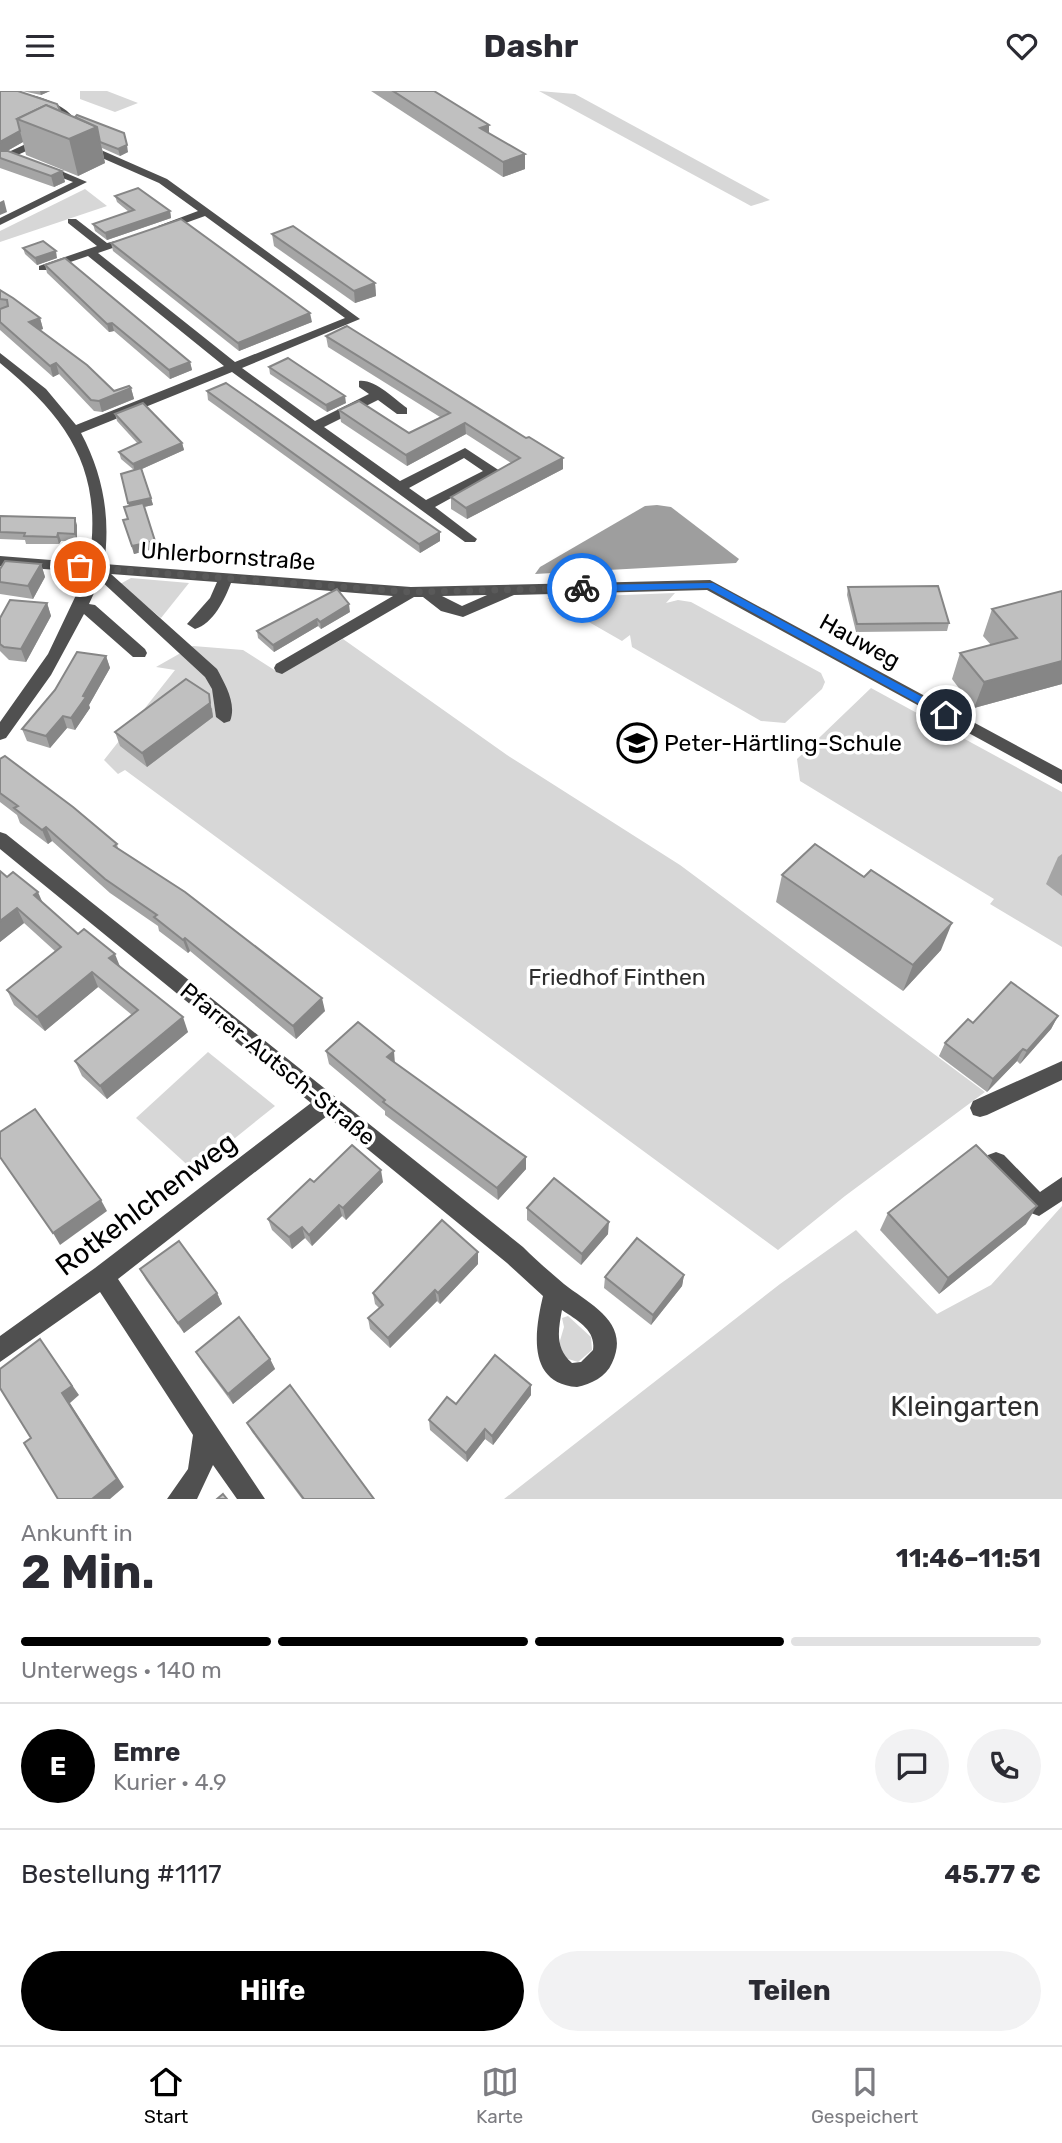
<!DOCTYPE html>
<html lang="de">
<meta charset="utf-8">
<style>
body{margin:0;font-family:Rubik,sans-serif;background:#f2f2f3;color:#2b2b33;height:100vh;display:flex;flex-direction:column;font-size:26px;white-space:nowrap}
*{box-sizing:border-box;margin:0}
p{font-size:23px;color:#7c7c81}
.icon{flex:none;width:38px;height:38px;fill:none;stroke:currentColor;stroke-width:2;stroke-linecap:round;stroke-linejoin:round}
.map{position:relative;height:1408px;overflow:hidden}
.side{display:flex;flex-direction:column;background:#fff;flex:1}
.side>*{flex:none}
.pin{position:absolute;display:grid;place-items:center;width:60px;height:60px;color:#fff;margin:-30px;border:4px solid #fff;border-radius:50%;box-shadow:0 2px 7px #0007}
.courier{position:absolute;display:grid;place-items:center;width:70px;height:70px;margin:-35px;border:5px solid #1a73e8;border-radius:50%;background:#fff;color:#222;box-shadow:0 2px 9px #0007}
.overview em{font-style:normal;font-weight:700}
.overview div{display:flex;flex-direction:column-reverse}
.overview{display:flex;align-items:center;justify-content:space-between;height:119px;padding:0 21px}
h1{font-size:46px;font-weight:700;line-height:52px}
.bar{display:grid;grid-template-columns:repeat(4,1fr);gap:10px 7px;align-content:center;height:84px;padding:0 21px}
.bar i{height:9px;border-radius:5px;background:#e1e1e2}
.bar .current{background:#000}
.bar p{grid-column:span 4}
.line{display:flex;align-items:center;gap:18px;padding:0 21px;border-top:2px solid #e1e1e2}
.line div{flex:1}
.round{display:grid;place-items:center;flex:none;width:74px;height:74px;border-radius:37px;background:#f2f2f3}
.primary-button{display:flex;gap:14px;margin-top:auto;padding:14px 21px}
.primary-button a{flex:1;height:80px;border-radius:42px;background:#000;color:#fff;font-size:28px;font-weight:700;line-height:80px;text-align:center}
.primary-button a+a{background:#f2f2f3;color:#2b2b33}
header{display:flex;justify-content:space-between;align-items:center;height:91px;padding:0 21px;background:#fff;font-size:32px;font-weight:700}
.tabs{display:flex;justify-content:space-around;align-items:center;height:98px;border-top:2px solid #e1e1e2;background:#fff;font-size:19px;color:#7c7c81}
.tabs a{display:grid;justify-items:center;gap:4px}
.tabs .current{color:#000}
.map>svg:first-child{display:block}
</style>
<header><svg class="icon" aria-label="menu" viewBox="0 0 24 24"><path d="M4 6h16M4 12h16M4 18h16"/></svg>Dashr<svg class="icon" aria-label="heart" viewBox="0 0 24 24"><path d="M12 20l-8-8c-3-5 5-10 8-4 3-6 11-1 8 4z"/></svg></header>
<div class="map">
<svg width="1062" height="1408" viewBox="0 0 1062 1408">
<rect width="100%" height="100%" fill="#fff"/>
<g fill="#d7d7d7">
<path d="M80 0H107L138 12 115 21 80 8Z"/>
<path d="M539 0 575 3 770 109 751 115Z"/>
<path d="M85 98 107 115 0 151V140Z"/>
<path d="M131 487 189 492 161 527 120 493Z"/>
<path d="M675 502 666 512 678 509 691 511 821 582 825 591 822 598 785 632 761 630 632 556 630 544 622 550 547 507Z"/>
<path d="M343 548 507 664 680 774 985 1001 845 1105 778 1159 125 679 118 683 104 669 175 579 156 576 193 555 243 559 279 582Z"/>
<path d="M871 597 1062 701V856L990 813 994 808 800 690 797 668Z"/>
<path d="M208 961 275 1015 194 1080 136 1027Z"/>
<path d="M1062 1115V1408H504L780 1193 856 1139 937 1223 991 1194Z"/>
<path d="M568 1225 591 1246 592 1259 578 1271 565 1267 559 1253 564 1236 562 1227Z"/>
</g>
<path fill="#9e9e9e" d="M657 414 671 416 739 468 736 472 535 483 540 476 645 415Z"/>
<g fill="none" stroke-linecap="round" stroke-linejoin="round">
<g fill="#505050" fill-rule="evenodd">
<path d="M2 0C26 0 64 10 76 30L68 41 0 72V65L60 37 66 30 61 22Z"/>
<path d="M77 52H85L167 88 360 228 242 277 315 330 369 303 359 296V290C375 288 394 308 407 317V323H397L378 309 324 336 400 390 465 357 500 380 435 416 477 448 475 451H465L232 281 81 342C103 383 111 427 104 473L411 496 710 489 1062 679V693L707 499 514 504 463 526 441 520 423 506H414L282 583 276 581 274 577 276 573 393 505 231 492C225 508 213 533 195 538L187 533 210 507 217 491 111 483 217 578C225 593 237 613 230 630L224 632 216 626 212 598 205 586 100 489 89 513 95 514 145 558 147 562 145 566H133L84 523 51 584 6 647 0 649V631L48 563 87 481 0 475V465L89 472C104 379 68 328 0 272V262L46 298 76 334 224 275 88 165 47 179H39V175L97 155 68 132V128H76L107 152 136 145V149L98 162 235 271 345 227 205 125 166 139H158V135L198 120 159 92 77 56ZM464 367 483 380 426 409 409 397ZM487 504 462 515 442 505Z"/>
<path d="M39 74H47L87 91 0 134V127L73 91 39 78Z"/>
<path d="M0 741 6 743 523 1156C536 1169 550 1181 564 1193 591 1214 631 1232 612 1272 606 1286 591 1293 577 1296 526 1292 535 1239 543 1205L507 1172 327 1025 118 1188 265 1408H237L213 1374 197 1408H167L188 1378 193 1344 100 1201 0 1271V1245L95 1177 311 1012 0 758ZM562 1219C578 1230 596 1239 593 1259L581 1271 572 1272C555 1257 558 1240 562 1219Z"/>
<path d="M1062 970V989L987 1024 980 1026 973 1024 970 1017 973 1010Z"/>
<path d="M996 1061 1004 1064 1040 1101 1062 1086V1110L1039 1125 1031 1122 988 1078 985 1071 988 1064Z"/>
</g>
</g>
<g fill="#a5a5a5">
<path d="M0 0 60 19V20L128 61 120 65 102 57 105 72 78 85 26 64 23 51 7 60 62 80 65 91 54 96 0 77Z"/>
<path d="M22 0H50L41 4Z"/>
<path d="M371 0H434L489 42 525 78 503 86Z"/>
<path d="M115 105 170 120 171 127 107 149 95 140 93 133 129 121 117 111Z"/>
<path d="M272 143 375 192 376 205 355 212 274 155Z"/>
<path d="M111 152 312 231 239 260 113 160Z"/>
<path d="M23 157 57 167 37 174 25 163Z"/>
<path d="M45 174 190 271 192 279 170 288 114 240 109 241 47 182Z"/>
<path d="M0 199 40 227 43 238 40 239 114 300 131 297 134 308 102 321 94 320 59 283 53 286 0 239Z"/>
<path d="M326 245 563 378 467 428 451 418V406L511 372 466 343 407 375 341 331 339 319 409 342 440 326 328 256Z"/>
<path d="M269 276 346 312 327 321 270 283Z"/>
<path d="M207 300 440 441V450L420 462 208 309Z"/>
<path d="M115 323 182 352 184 359 142 378 153 414 144 416 157 457 134 463 123 429 128 428 124 416 129 415 134 379 121 368 119 361 138 353 117 330Z"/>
<path d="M0 425 77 434V450H61L59 453H26L25 449 0 448Z"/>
<path d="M41 473 45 486 33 508 0 503V478Z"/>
<path d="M848 496 949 532 947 540 856 541 847 504Z"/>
<path d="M1062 500V593L974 617 952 588 960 562 991 554 983 545 992 518Z"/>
<path d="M47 512 51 525 26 571 9 569 0 560V527Z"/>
<path d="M350 521 321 538 318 535 274 561 258 547 257 540Z"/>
<path d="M106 565 110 577 89 614 90 617 75 639 67 637 50 657 27 650 22 638Z"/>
<path d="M212 617 213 626 147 676 120 655 115 641Z"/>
<path d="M0 668 117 753 118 757 325 920 296 948 190 860 188 862 159 840 158 835 110 802 52 750 48 753 20 732 17 724 0 711Z"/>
<path d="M1062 763V805L1046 793 1058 766Z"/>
<path d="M0 780 43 812 78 843 120 876 188 941 107 1008 82 985 75 970 132 924 98 896 45 940 14 914 7 899 56 861 24 832 0 851Z"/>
<path d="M782 784 941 859 903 900 776 811Z"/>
<path d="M1058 925 1051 938 1020 973 1017 970 987 1001 939 965 945 952 973 932Z"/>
<path d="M326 960 395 972 526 1066V1078L498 1109 385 1024V1020L329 973Z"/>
<path d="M314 1091H383L346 1129 342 1125 312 1155 305 1147 292 1158 272 1139 268 1128Z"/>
<path d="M527 1117 608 1143 581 1174 527 1129Z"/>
<path d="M888 1122 1026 1133 939 1203 880 1139Z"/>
<path d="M478 1173 440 1213 437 1210 390 1257 370 1238 368 1227 379 1217 375 1213 373 1202Z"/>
<path d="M140 1178 217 1202 222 1213 184 1242 146 1189Z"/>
<path d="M684 1184 682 1195 651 1234 604 1197 605 1186Z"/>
<path d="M196 1261 270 1268 275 1278 233 1313 202 1271Z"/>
<path d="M531 1304 493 1354 485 1348 467 1371 430 1339 429 1329 456 1313Z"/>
<path d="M247 1332 374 1408H302L252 1341Z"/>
</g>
<g fill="#868686">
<path d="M40 0H50L41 4Z"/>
<path d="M489 34V49L480 37Z"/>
<path d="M97 36 105 72 78 85 69 48Z"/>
<path d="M20 40 23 51 0 64V51Z"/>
<path d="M127 54 128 61 120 65 118 58Z"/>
<path d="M525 63V78L503 86V71Z"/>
<path d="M62 80 65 91 54 96 51 85Z"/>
<path d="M4 109 7 121 0 124V111Z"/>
<path d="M170 120 171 127 107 149 105 142Z"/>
<path d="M56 160 57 167 37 174 35 167Z"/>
<path d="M375 192 376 205 355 212 354 200Z"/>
<path d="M310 222 312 231 239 260 238 252Z"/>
<path d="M40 227 43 238 32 242 29 231Z"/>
<path d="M112 232 114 240 109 241 107 233Z"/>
<path d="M190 271 192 279 170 288 169 279Z"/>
<path d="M56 272 59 283 53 286 50 275Z"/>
<path d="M131 297 134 308 102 321 99 310Z"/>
<path d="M345 305 346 312 327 321 326 314Z"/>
<path d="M465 332 466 343 407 375 406 364Z"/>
<path d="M182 352 184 359 135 381 133 373Z"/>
<path d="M563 367V378L467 428 466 417Z"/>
<path d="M151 407 153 414 130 419 128 412Z"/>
<path d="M75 427 77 434V450L75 443Z"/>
<path d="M440 441V450L420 462 419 453Z"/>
<path d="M58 442 61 450 59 453 57 446Z"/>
<path d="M155 450 157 457 134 463 132 455Z"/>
<path d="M41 473 45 486 33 508 28 495Z"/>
<path d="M47 512 51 525 26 571 21 558Z"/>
<path d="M349 513 350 521 321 538 320 531Z"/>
<path d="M317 528 318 535 274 561 273 554Z"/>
<path d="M106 565 110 577 89 614 90 617 75 639 71 627Z"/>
<path d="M1062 570V593L974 617 984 591Z"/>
<path d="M209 603 213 626 147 676 142 662Z"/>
<path d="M63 625 67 637 50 657 46 645Z"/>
<path d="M46 736 52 750 48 753 42 739Z"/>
<path d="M38 801 45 817 34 804Z"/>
<path d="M17 817 24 832 0 851V830Z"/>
<path d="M952 832 941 859 903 900 913 874Z"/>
<path d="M185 847 190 860 188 862 183 849Z"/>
<path d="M115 863 121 878 109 867Z"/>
<path d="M92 881 98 896 45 940 37 926Z"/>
<path d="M322 907 325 920 296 948 293 935Z"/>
<path d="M1058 925 1051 938 1020 973 1027 960Z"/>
<path d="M183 926 188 941 107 1008 100 995Z"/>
<path d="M1023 958 1017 970 987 1001 993 988Z"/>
<path d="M394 960 395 973 387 966Z"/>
<path d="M526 1066V1078L498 1109 497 1097Z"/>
<path d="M381 1079 383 1091 346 1129 343 1117Z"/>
<path d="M101 1109 107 1120 60 1154 53 1142Z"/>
<path d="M339 1114 342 1125 312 1155 309 1144Z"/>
<path d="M1037 1115 1026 1133 939 1203 948 1187Z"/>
<path d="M609 1131 608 1143 581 1174 582 1163Z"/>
<path d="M302 1136 305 1147 292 1158 289 1146Z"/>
<path d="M478 1161V1173L440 1213 438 1202Z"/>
<path d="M684 1184 682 1195 651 1234 653 1224Z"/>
<path d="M435 1199 437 1210 390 1257 388 1247Z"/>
<path d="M217 1202 222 1213 184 1242 178 1232Z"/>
<path d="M40 1248 79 1304 70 1312 124 1396 110 1408H92L62 1302Z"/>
<path d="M270 1268 275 1278 233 1313 228 1303Z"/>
<path d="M531 1294V1304L493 1354 492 1345Z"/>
<path d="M485 1338V1348L467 1371 466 1362Z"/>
</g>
<g fill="#c0c0c0" stroke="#868686" stroke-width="2">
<path d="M0 0H18L57 13 60 19 59 20 46 14 17 28 20 40 0 51Z"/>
<path d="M393 0H434L489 34 480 37 525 63 503 71Z"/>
<path d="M46 14 97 36 69 48 17 28Z"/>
<path d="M77 24 124 42 127 54 118 58 100 51 97 36 75 26Z"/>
<path d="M0 60H8L62 80 51 85 0 67Z"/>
<path d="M138 97 170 120 105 142 93 133 134 119 115 105Z"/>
<path d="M181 128 310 222 238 252 111 152Z"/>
<path d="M293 135 375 192 354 200 272 143Z"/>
<path d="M43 150 56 160 35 167 23 157Z"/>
<path d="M65 167 190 271 169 279 112 232 107 233 45 174Z"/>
<path d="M0 199 13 207 40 227 29 231 87 274 114 300 129 295 131 297 99 310 91 309 56 272 50 275 0 231V218L8 215 7 209 0 208Z"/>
<path d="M347 235 526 347 529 346 563 367 466 417 451 406 520 367 465 332 406 364 339 319 359 310 409 342 450 322 326 245Z"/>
<path d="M288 267 345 305 326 314 269 276Z"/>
<path d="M226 292 440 441 419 453 207 300Z"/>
<path d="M143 312 182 352 133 373 119 361 141 351 115 323Z"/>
<path d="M141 377 151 407 128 412 121 383Z"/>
<path d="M143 412 155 450 132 455 123 429 128 428 124 416Z"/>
<path d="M0 425 75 427V443L58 442 57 446 24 445 25 442 0 441Z"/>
<path d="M5 470 41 473 28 495 0 491V478Z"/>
<path d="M938 495 949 532 857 533 848 496Z"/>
<path d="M337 498 349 513 320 531 317 528 273 554 257 540Z"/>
<path d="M1062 500V570L984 591 960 562 1017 547 992 518Z"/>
<path d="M10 509 47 512 21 558 4 556 0 553V527Z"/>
<path d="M77 561 106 565 83 605 86 606 71 627 63 625 46 645 22 638 55 599Z"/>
<path d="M186 588 209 603 210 612 142 662 115 641Z"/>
<path d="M5 665 73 716 117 753 114 755 185 801 322 907 293 935 185 847 183 849 154 826 157 824 105 788 46 736 42 739 14 717 18 715 0 702V668Z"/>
<path d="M815 753 864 786 871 779 952 832 913 874 782 784Z"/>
<path d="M0 780 7 786 13 781 38 801 34 804 78 843 84 838 115 863 109 867 183 926 100 995 75 970 138 919 92 881 37 926 7 899 61 856 17 817 0 830Z"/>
<path d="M1011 891 1058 925 1027 960 1023 958 993 988 945 952 968 928 973 932Z"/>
<path d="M358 931 394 960 387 966 526 1066 497 1097 383 1011 385 1009 326 960Z"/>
<path d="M35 1018 101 1109 53 1142 0 1066V1041Z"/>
<path d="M352 1054 381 1079 343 1117 339 1114 309 1144 302 1136 289 1146 268 1128 310 1088 314 1091Z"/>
<path d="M976 1054 1037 1115 948 1187 888 1122Z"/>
<path d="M554 1087 609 1131 582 1163 527 1117Z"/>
<path d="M442 1129 478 1161 438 1202 435 1199 388 1247 368 1227 383 1214 373 1202Z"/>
<path d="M637 1147 684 1184 653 1224 605 1186Z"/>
<path d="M179 1150 217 1202 178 1232 140 1178Z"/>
<path d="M239 1226 270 1268 228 1303 196 1261Z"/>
<path d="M40 1248 72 1295 62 1302 117 1388 92 1408H58L24 1352 31 1347 0 1297V1278Z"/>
<path d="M495 1264 531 1294 492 1345 485 1338 466 1362 429 1329 447 1306 456 1313Z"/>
<path d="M290 1294 374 1408H304L247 1332Z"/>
<path d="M223 1403 227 1408H217Z"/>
</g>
<path fill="#1a73e8" d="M713 492 950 621 952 624 943 626 708 497 582 501 577 497 582 494Z"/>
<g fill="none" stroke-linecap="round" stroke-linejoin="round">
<path stroke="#595959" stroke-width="7" stroke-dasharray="0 12.6" d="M80 476 411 501 582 497"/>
</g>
<defs>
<g id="school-ring" transform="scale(2.0125)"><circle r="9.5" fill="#fff" stroke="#000" stroke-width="1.5"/><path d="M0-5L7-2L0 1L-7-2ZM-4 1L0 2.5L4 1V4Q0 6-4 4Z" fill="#000"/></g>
</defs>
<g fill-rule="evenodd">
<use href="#school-ring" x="637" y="652"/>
</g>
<g text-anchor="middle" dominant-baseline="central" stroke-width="7" stroke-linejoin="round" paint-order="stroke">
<g font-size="23" fill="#000" stroke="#fff">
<text transform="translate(228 465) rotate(4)">Uhlerbornstraße</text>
<text transform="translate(860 550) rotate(29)">Hauweg</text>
<text transform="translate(278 973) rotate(39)">Pfarrer-Autsch-Straße</text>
</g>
<g font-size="23" fill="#000" stroke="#fff" text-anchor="start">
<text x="664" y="652">Peter-Härtling-Schule</text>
</g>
<g font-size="23" fill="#2e2e2e" stroke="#fff">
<text x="617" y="886">Friedhof Finthen</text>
</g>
<g font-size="28" fill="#000" stroke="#fff">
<text transform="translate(146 1113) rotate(-37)">Rotkehlchenweg</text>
</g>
<g font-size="28" fill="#2e2e2e" stroke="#fff">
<text x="965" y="1315">Kleingarten</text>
</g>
</g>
</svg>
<div class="pin" style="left:80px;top:476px;background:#ea580c"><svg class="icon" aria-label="bag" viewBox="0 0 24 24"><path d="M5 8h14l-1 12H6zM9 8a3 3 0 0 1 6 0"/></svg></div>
<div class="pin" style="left:946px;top:624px;background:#1f2937"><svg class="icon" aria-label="home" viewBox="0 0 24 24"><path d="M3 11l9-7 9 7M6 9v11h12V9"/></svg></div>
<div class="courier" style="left:582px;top:497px"><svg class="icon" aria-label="bike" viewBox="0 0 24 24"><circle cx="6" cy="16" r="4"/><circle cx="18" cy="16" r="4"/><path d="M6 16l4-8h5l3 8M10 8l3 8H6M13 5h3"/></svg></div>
</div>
<section class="side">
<div class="overview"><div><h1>2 Min.</h1><p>Ankunft in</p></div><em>11:46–11:51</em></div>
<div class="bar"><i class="current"></i><i class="current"></i><i class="current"></i><i></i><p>Unterwegs · 140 m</p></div>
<div class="line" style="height:126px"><b class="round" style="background:#000;color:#fff">E</b><div><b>Emre</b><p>Kurier · 4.9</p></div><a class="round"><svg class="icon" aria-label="chat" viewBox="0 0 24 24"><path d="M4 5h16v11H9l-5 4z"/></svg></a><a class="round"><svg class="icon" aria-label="phone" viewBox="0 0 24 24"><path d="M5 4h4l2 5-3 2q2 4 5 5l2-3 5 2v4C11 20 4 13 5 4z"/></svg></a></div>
<div class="line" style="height:91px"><div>Bestellung #1117</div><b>45.77 €</b></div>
<div class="primary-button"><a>Hilfe</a><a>Teilen</a></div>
</section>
<nav class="tabs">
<a class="current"><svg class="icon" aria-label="home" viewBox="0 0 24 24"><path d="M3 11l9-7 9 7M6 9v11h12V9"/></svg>Start</a>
<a><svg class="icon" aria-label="map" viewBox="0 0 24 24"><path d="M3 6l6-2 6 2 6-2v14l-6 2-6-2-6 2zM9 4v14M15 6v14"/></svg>Karte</a>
<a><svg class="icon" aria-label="saved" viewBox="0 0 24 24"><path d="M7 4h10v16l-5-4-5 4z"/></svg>Gespeichert</a>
</nav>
